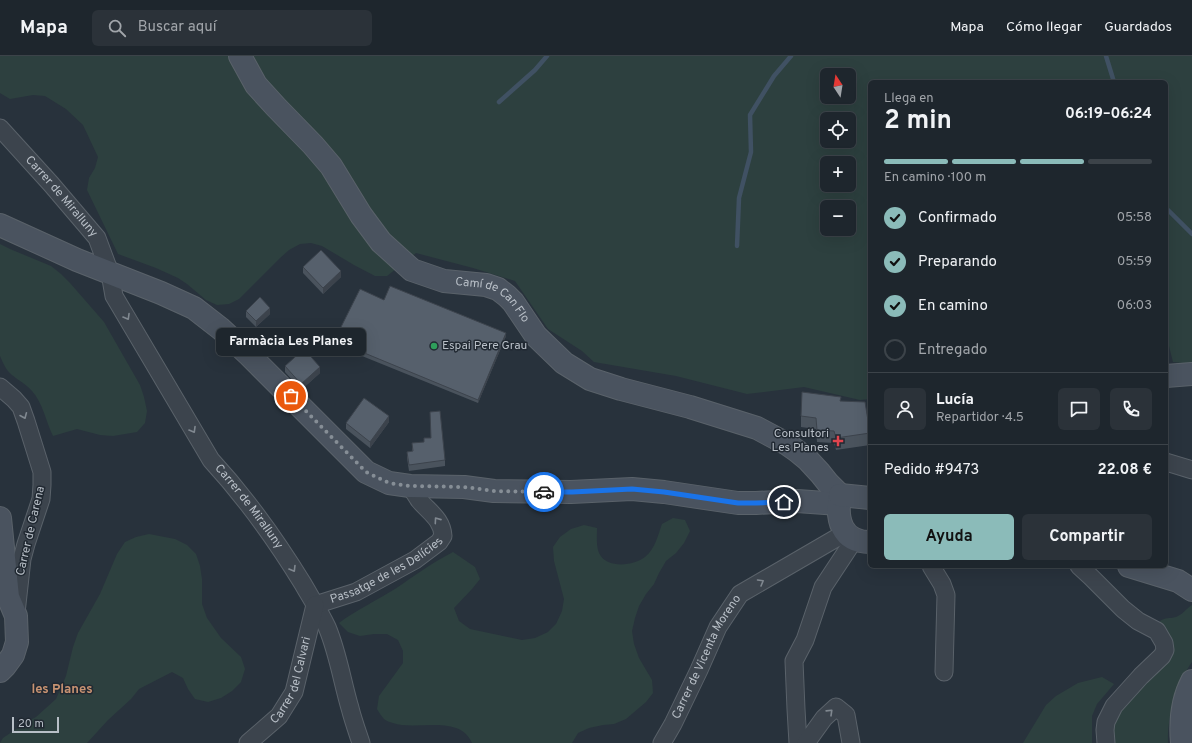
<!DOCTYPE html>
<html lang="es">
<meta charset="utf-8">
<style>
body{margin:0;font-family:Overpass,sans-serif;background:#2b3239;color:#f1f3f6;height:100vh;display:flex;flex-direction:column;font-size:15px;white-space:nowrap}
*{box-sizing:border-box;margin:0}
p{font-size:13px;color:#a1a5aa}
.icon{flex:none;width:22px;height:22px;fill:none;stroke:currentColor;stroke-width:2;stroke-linecap:round;stroke-linejoin:round}
.map{position:relative;flex:1;overflow:hidden}
.details{position:absolute;left:868px;top:24px;width:300px;height:488px;display:flex;flex-direction:column;background:#1e262d;border-radius:6px;box-shadow:0 4px 16px #0002,0 0 0 1px #3c4349}
.details>*{flex:none}
.needle{width:26px;rotate:348deg}
.fabs{position:absolute;left:820px;top:12px;display:grid;gap:8px}
.fabs a{display:grid;place-items:center;width:36px;height:36px;border-radius:6px;background:#1e262d;box-shadow:0 4px 16px #0002,0 0 0 1px #3c4349;font-size:20px}
.scale{position:absolute;left:12px;bottom:10px;width:47px;box-sizing:border-box;padding-left:4px;border:2px solid #b8bfc7;border-top:0;font-size:11px;line-height:14px;white-space:nowrap;color:#b8bfc7;-webkit-text-stroke:3px #212932;paint-order:stroke}
.pin{position:absolute;display:grid;place-items:center;width:34px;height:34px;color:#fff;margin:-17px;border:2px solid #fff;border-radius:50%;box-shadow:0 1px 4px #0007}
.courier{position:absolute;display:grid;place-items:center;width:40px;height:40px;margin:-20px;border:3px solid #1a73e8;border-radius:50%;background:#fff;color:#222;box-shadow:0 1px 5px #0007}
.bubble{position:absolute;height:28px;border-radius:6px;background:#1e262d;box-shadow:0 4px 16px #0002,0 0 0 1px #3c4349;font-size:13px;font-weight:700;line-height:28px;text-align:center}
.overview em{font-style:normal;font-weight:700}
.overview div{display:flex;flex-direction:column-reverse}
.overview{display:flex;align-items:center;justify-content:space-between;height:68px;padding:0 16px}
h1{font-size:26px;font-weight:700;line-height:30px}
.bar{display:grid;grid-template-columns:repeat(4,1fr);gap:6px 4px;align-content:center;height:48px;padding:0 16px}
.bar i{height:5px;border-radius:3px;background:#3c4349}
.bar .active{background:#8bbbb9}
.bar p{grid-column:span 4}
.line{display:flex;align-items:center;gap:10px;padding:0 16px;border-top:1px solid #3c4349}
.line div{flex:1}
.round{display:grid;place-items:center;flex:none;width:42px;height:42px;border-radius:6px;background:#2b3239}
ol{padding:0 16px;list-style:none}
li{display:flex;align-items:center;gap:12px;height:44px}
li p{margin-inline-start:auto}
li .icon{padding:4px;border-radius:50%;background:#8bbbb9;color:#111;stroke-width:4}
li:last-child{color:#a1a5aa}
li i{width:22px;height:22px;border:2px solid #3c4349;border-radius:50%}
.primary-button{display:flex;gap:8px;margin-top:auto;padding:8px 16px}
.primary-button a{flex:1;height:46px;border-radius:6px;background:#8bbbb9;color:#111;font-size:16px;font-weight:700;line-height:46px;text-align:center}
.primary-button a+a{background:#2b3239;color:#f1f3f6}
header{display:flex;align-items:center;gap:24px;box-sizing:border-box;height:56px;padding:0 20px;background:#1e262d;border-bottom:1px solid #3c4349}
header strong{font-size:19px}
nav{display:flex;gap:22px;margin-inline-start:auto;font-size:14px}
.search{width:280px;height:36px;background:#2b3239;display:flex;align-items:center;gap:10px;box-sizing:border-box;padding:0 14px;border-radius:6px;color:#a1a5aa;font-size:15px}
.map>svg:first-child{display:block}
</style>
<header>
<strong>Mapa</strong>
<div class="search"><svg class="icon" aria-label="search" viewBox="0 0 24 24"><circle cx="10" cy="10" r="6"/><path d="M15 15l6 6"/></svg>Buscar aquí</div>
<nav><a>Mapa</a><a>Cómo llegar</a><a>Guardados</a></nav>
</header>
<div class="map">
<svg width="1192" height="687" viewBox="0 0 1192 687">
<rect width="100%" height="100%" fill="#28323c"/>
<g fill="#2d403f" fill-rule="evenodd">
<path d="M0 0H1192V308L1173 306 1166 278V26H870V343L860 344 804 331 747 338 676 320 594 306 582 295 548 273 515 225 473 212 416 197 387 220H375L354 209 322 190 311 187 300 188 289 194 280 202 239 243 229 248 217 249 206 244 187 228 178 222 156 212 118 198 87 134 89 122 95 112 98 101 83 69 66 53 45 40 33 39 10 43 0 37ZM827 19H849V41H827ZM827 63H849V85H827ZM827 107H849V129H827ZM827 151H849V173H827Z"/>
<path d="M0 188 10 193 51 210 61 218 70 227 104 266 140 329 144 341 147 355 145 367 137 376 113 380 100 379 77 373 53 380C46 366 43 347 32 335 26 328 18 324 12 319 6 314 3 307 0 300Z"/>
<path d="M673 462 685 464 690 475 684 487 676 497 666 505 659 517 654 528 646 538 639 550 635 562 632 575 634 588 639 602 652 624 653 637 646 646 626 663 614 668 603 669 589 672 578 677 572 687H472C460 658 415 675 393 667 390 666 386 665 384 663 381 660 379 656 377 653L379 640 403 607V595L398 584 387 578H374L360 580 348 576 339 567C356 554 376 545 395 533 414 520 432 507 453 496L475 511 480 523 472 533 454 552 459 565 470 573 522 584 535 582 548 576 556 568 562 555 564 543 554 505 553 491 560 481 571 473 584 469 597 472C597 480 596 490 599 497 606 513 634 510 645 501 655 493 658 479 662 468Z"/>
<path d="M149 478 175 483 187 489 196 498 200 510 202 523V548L207 562 221 582 241 601 245 613 241 626 232 635 221 642 208 646 195 643 188 633 183 622 172 616 139 633 131 643 108 664 87 687H0L3 682 25 667 36 661 56 643 66 620 73 591 78 577 100 538 117 498 125 486 136 481Z"/>
<path d="M1192 549V606C1186 614 1183 622 1180 632 1172 650 1167 667 1168 687H1112L1114 666 1116 659 1158 612 1160 571V565C1166 561 1169 563 1176 561 1182 559 1186 553 1192 549Z"/>
<path d="M1102 621 1114 628 1097 648 1092 660V687H1023L1046 649 1056 640 1078 627Z"/>
</g>
<g fill="none" stroke-linecap="round" stroke-linejoin="round">
<g stroke="#405163" stroke-width="4.5">
<path d="M1106 0 1114 26"/>
<path d="M499 46 535 14 547 0"/>
<path d="M1166 152 1192 178"/>
<path d="M737 190 739 142 751 96 750 59 774 20 791 0"/>
</g>
<g stroke="#5a626a" stroke-width="19">
<g id="street">
<path id="s1" d="M0 72 51 128 97 182 110 217 114 240 211 404C246 442 276 484 303 528 311 542 320 556 327 571 338 597 342 625 350 652 353 664 357 675 361 687"/>
<path d="M0 331 14 343 21 351 26 365 42 416V429L41 443 26 488 22 503 16 557"/>
<path d="M1166 406 1192 414"/>
<path d="M931 510 942 528 946 539 944 616"/>
<path d="M1079 510 1091 521 1123 553 1138 565 1157 575 1164 587 1165 594 1162 600 1141 620 1114 650 1106 666 1105 674 1106 687"/>
<path id="s2" d="M315 549 356 536 415 504 439 486 443 480C442 463 429 456 419 444 416 439 413 435 410 430"/>
<path id="s3" d="M248 687 279 660 294 636 315 549"/>
<path id="s4" d="M662 687 673 668 699 614 718 571 740 538 845 477"/>
<path d="M798 687 796 653 794 605 805 584 823 531 854 484"/>
<path d="M806 687 824 662 836 651 846 659 851 687"/>
</g>
</g>
<g stroke="#5a626a" stroke-width="24">
<g id="secondary">
<path id="s5" d="M240 0 256 29 276 51 313 89 331 110 361 159 381 186 412 214 444 225 486 229 498 233 507 240 513 246 536 280 564 307 590 323 621 333 690 351 757 372 787 388 797 395 808 404 820 417 828 427 840 439"/>
<path d="M0 169 77 204 161 237 194 252 221 273 249 299 366 416 389 427 410 430 464 431 494 435 571 436 632 433 664 436 738 447H756L797 445 839 448"/>
<path d="M1166 320 1192 318"/>
<path d="M840 439C836 463 841 486 870 486"/>
<path d="M840 439 870 442"/>
<path d="M0 462 8 541 16 560 17 586 13 599 5 610 0 615"/>
<path d="M1129 510 1178 525 1192 534"/>
<path d="M1182 687C1180 665 1182 644 1192 625"/>
</g>
</g>
<use href="#street" stroke="#3c444d" stroke-width="17"/>
<use href="#secondary" stroke="#4a535f" stroke-width="22"/>
</g>
<g fill="#4a535d">
<path d="M303 211 341 221 323 238 303 217Z"/>
<path d="M384 244 506 280 478 347 362 300V296L365 290 339 278V275Z"/>
<path d="M246 255 270 258 256 271 246 261Z"/>
<path d="M285 310 320 317 301 334 285 316Z"/>
<path d="M841 345 870 375V389L836 394 834 387 817 386 816 373 801 371V360Z"/>
<path d="M389 366 370 392 346 373V367Z"/>
<path d="M412 387 445 404V410L409 415 407 402V396L412 395Z"/>
</g>
<g fill="#3c434c">
<path d="M341 215V221L323 238V232Z"/>
<path d="M270 252V258L256 271V265Z"/>
<path d="M506 277V280L478 347V344Z"/>
<path d="M320 311V317L301 334V328Z"/>
<path d="M389 360V366L370 392V386Z"/>
</g>
<g fill="#56606c" stroke="#3c434c">
<path d="M321 194 341 215 323 232 303 211Z"/>
<path d="M390 230 506 277 478 344 362 296 366 287 339 275 360 233 384 244Z"/>
<path d="M260 241 270 252 256 265 246 255Z"/>
<path d="M304 293 320 311 301 328 285 310Z"/>
<path d="M802 336 841 341 840 345 865 346 870 377 836 382 834 375 817 374 816 362 801 360Z"/>
<path d="M364 342 389 360 370 386 346 367Z"/>
<path d="M440 355 445 404 409 409 407 396 413 395 412 387 424 386V382H431L430 356Z"/>
</g>
<defs><path id="oneway-chevron" d="M-2-3.5L2.5 0L-2 3.5" fill="none" stroke-width="1.6" stroke-linecap="round" stroke-linejoin="round"/></defs>
<g stroke="#808890">
<use href="#oneway-chevron" transform="translate(127 261) rotate(60)"/>
<use href="#oneway-chevron" transform="translate(24 360) rotate(67)"/>
<use href="#oneway-chevron" transform="translate(193 374) rotate(60)"/>
<use href="#oneway-chevron" transform="translate(437 464) rotate(-125)"/>
<use href="#oneway-chevron" transform="translate(293 513) rotate(59)"/>
<use href="#oneway-chevron" transform="translate(761 526) rotate(-30)"/>
<use href="#oneway-chevron" transform="translate(830 656) rotate(-44)"/>
</g>
<g fill="none" stroke-linecap="round" stroke-linejoin="round">
<path stroke="#868e96" stroke-width="4" stroke-dasharray="0 7.2" d="M291 340 366 416 389 427 410 430 464 431 494 435 544 436"/>
<path stroke="#1a73e8" stroke-width="5" d="M544 436H572L632 433 664 436 738 447H756L784 446"/>
</g>
<circle fill="#2e9e5b" stroke="#212932" stroke-width="1.5" cx="434" cy="290" r="4"/>
<path fill="#e0444e" stroke="#212932" stroke-width="1.5" d="M836 379h4v4h4v4h-4v4h-4v-4h-4v-4h4z"/>
<g text-anchor="middle" dominant-baseline="central" stroke-width="3" stroke-linejoin="round" paint-order="stroke">
<g font-size="12" fill="#b8bfc7" stroke="#212932">
<text stroke="none"><textPath href="#s1" startOffset="92">Carrer de Miralluny</textPath></text>
<text stroke="none"><textPath href="#s5" startOffset="365">Camí de Can Flo</textPath></text>
<text stroke="none"><textPath href="#s1" startOffset="458">Carrer de Miralluny</textPath></text>
<text transform="translate(31 475) rotate(-77)">Carrer de Carena</text>
<text stroke="none"><textPath href="#s2" startOffset="80">Passatge de les Delícies</textPath></text>
<text stroke="none"><textPath href="#s4" startOffset="97">Carrer de Vicenta Moreno</textPath></text>
<text stroke="none"><textPath href="#s3" startOffset="79">Carrer del Calvari</textPath></text>
</g>
<g font-size="12" fill="#b8bfc7" stroke="#212932" text-anchor="start">
<text x="442" y="290">Espai Pere Grau</text>
<text x="829" y="378" text-anchor="end">Consultori<tspan x="829" dy="14">Les Planes</tspan></text>
</g>
<g font-size="13" font-weight="bold" fill="#c89372" stroke="#212932">
<text x="62" y="634">les Planes</text>
</g>
</g>
</svg>
<div class="fabs">
<a><svg class="needle" viewBox="-14 -14 28 28"><path d="M0-13l5 13h-10z" fill="#e53935"/><path d="M0 13l5-13h-10z" fill="#a1a5aa"/></svg></a>
<a><svg class="icon" aria-label="locate" viewBox="0 0 24 24"><circle cx="12" cy="12" r="6"/><path d="M12 2v4M12 18v4M2 12h4M18 12h4"/></svg></a>
<a>+</a>
<a>−</a>
</div>
<div class="scale">20 m</div>
<div class="pin" style="left:291px;top:340px;background:#ea580c"><svg class="icon" aria-label="bag" viewBox="0 0 24 24"><path d="M5 8h14l-1 12H6zM9 8a3 3 0 0 1 6 0"/></svg></div>
<div class="pin" style="left:784px;top:446px;background:#1f2937"><svg class="icon" aria-label="home" viewBox="0 0 24 24"><path d="M3 11l9-7 9 7M6 9v11h12V9"/></svg></div>
<div class="courier" style="left:544px;top:436px"><svg class="icon" aria-label="car" viewBox="0 0 24 24"><path d="M5 17H2v-5l4-1 3-4h7l3 4 3 1v5h-3M9 17h6M6 11h13"/><circle cx="7" cy="17" r="2"/><circle cx="17" cy="17" r="2"/></svg></div>
<div class="bubble" style="left:216px;top:272px;width:150px">Farmàcia Les Planes</div>
<section class="details">
<div class="overview"><div><h1>2 min</h1><p>Llega en</p></div><em>06:19–06:24</em></div>
<div class="bar"><i class="active"></i><i class="active"></i><i class="active"></i><i></i><p>En camino · 100 m</p></div>
<ol>
<li><svg class="icon" aria-label="check" viewBox="0 0 24 24"><path d="M5 12l5 5 9-10"/></svg>Confirmado<p>05:58</p></li>
<li><svg class="icon" aria-label="check" viewBox="0 0 24 24"><path d="M5 12l5 5 9-10"/></svg>Preparando<p>05:59</p></li>
<li><svg class="icon" aria-label="check" viewBox="0 0 24 24"><path d="M5 12l5 5 9-10"/></svg>En camino<p>06:03</p></li>
<li><i></i>Entregado</li>
</ol>
<div class="line" style="height:72px"><a class="round"><svg class="icon" aria-label="person" viewBox="0 0 24 24"><circle cx="12" cy="8" r="4"/><path d="M4 21q1-7 8-7t8 7"/></svg></a><div><b>Lucía</b><p>Repartidor · 4.5</p></div><a class="round"><svg class="icon" aria-label="chat" viewBox="0 0 24 24"><path d="M4 5h16v11H9l-5 4z"/></svg></a><a class="round"><svg class="icon" aria-label="phone" viewBox="0 0 24 24"><path d="M5 4h4l2 5-3 2q2 4 5 5l2-3 5 2v4C11 20 4 13 5 4z"/></svg></a></div>
<div class="line" style="height:52px"><div>Pedido #9473</div><b>22.08 €</b></div>
<div class="primary-button"><a>Ayuda</a><a>Compartir</a></div>
</section>
</div>
